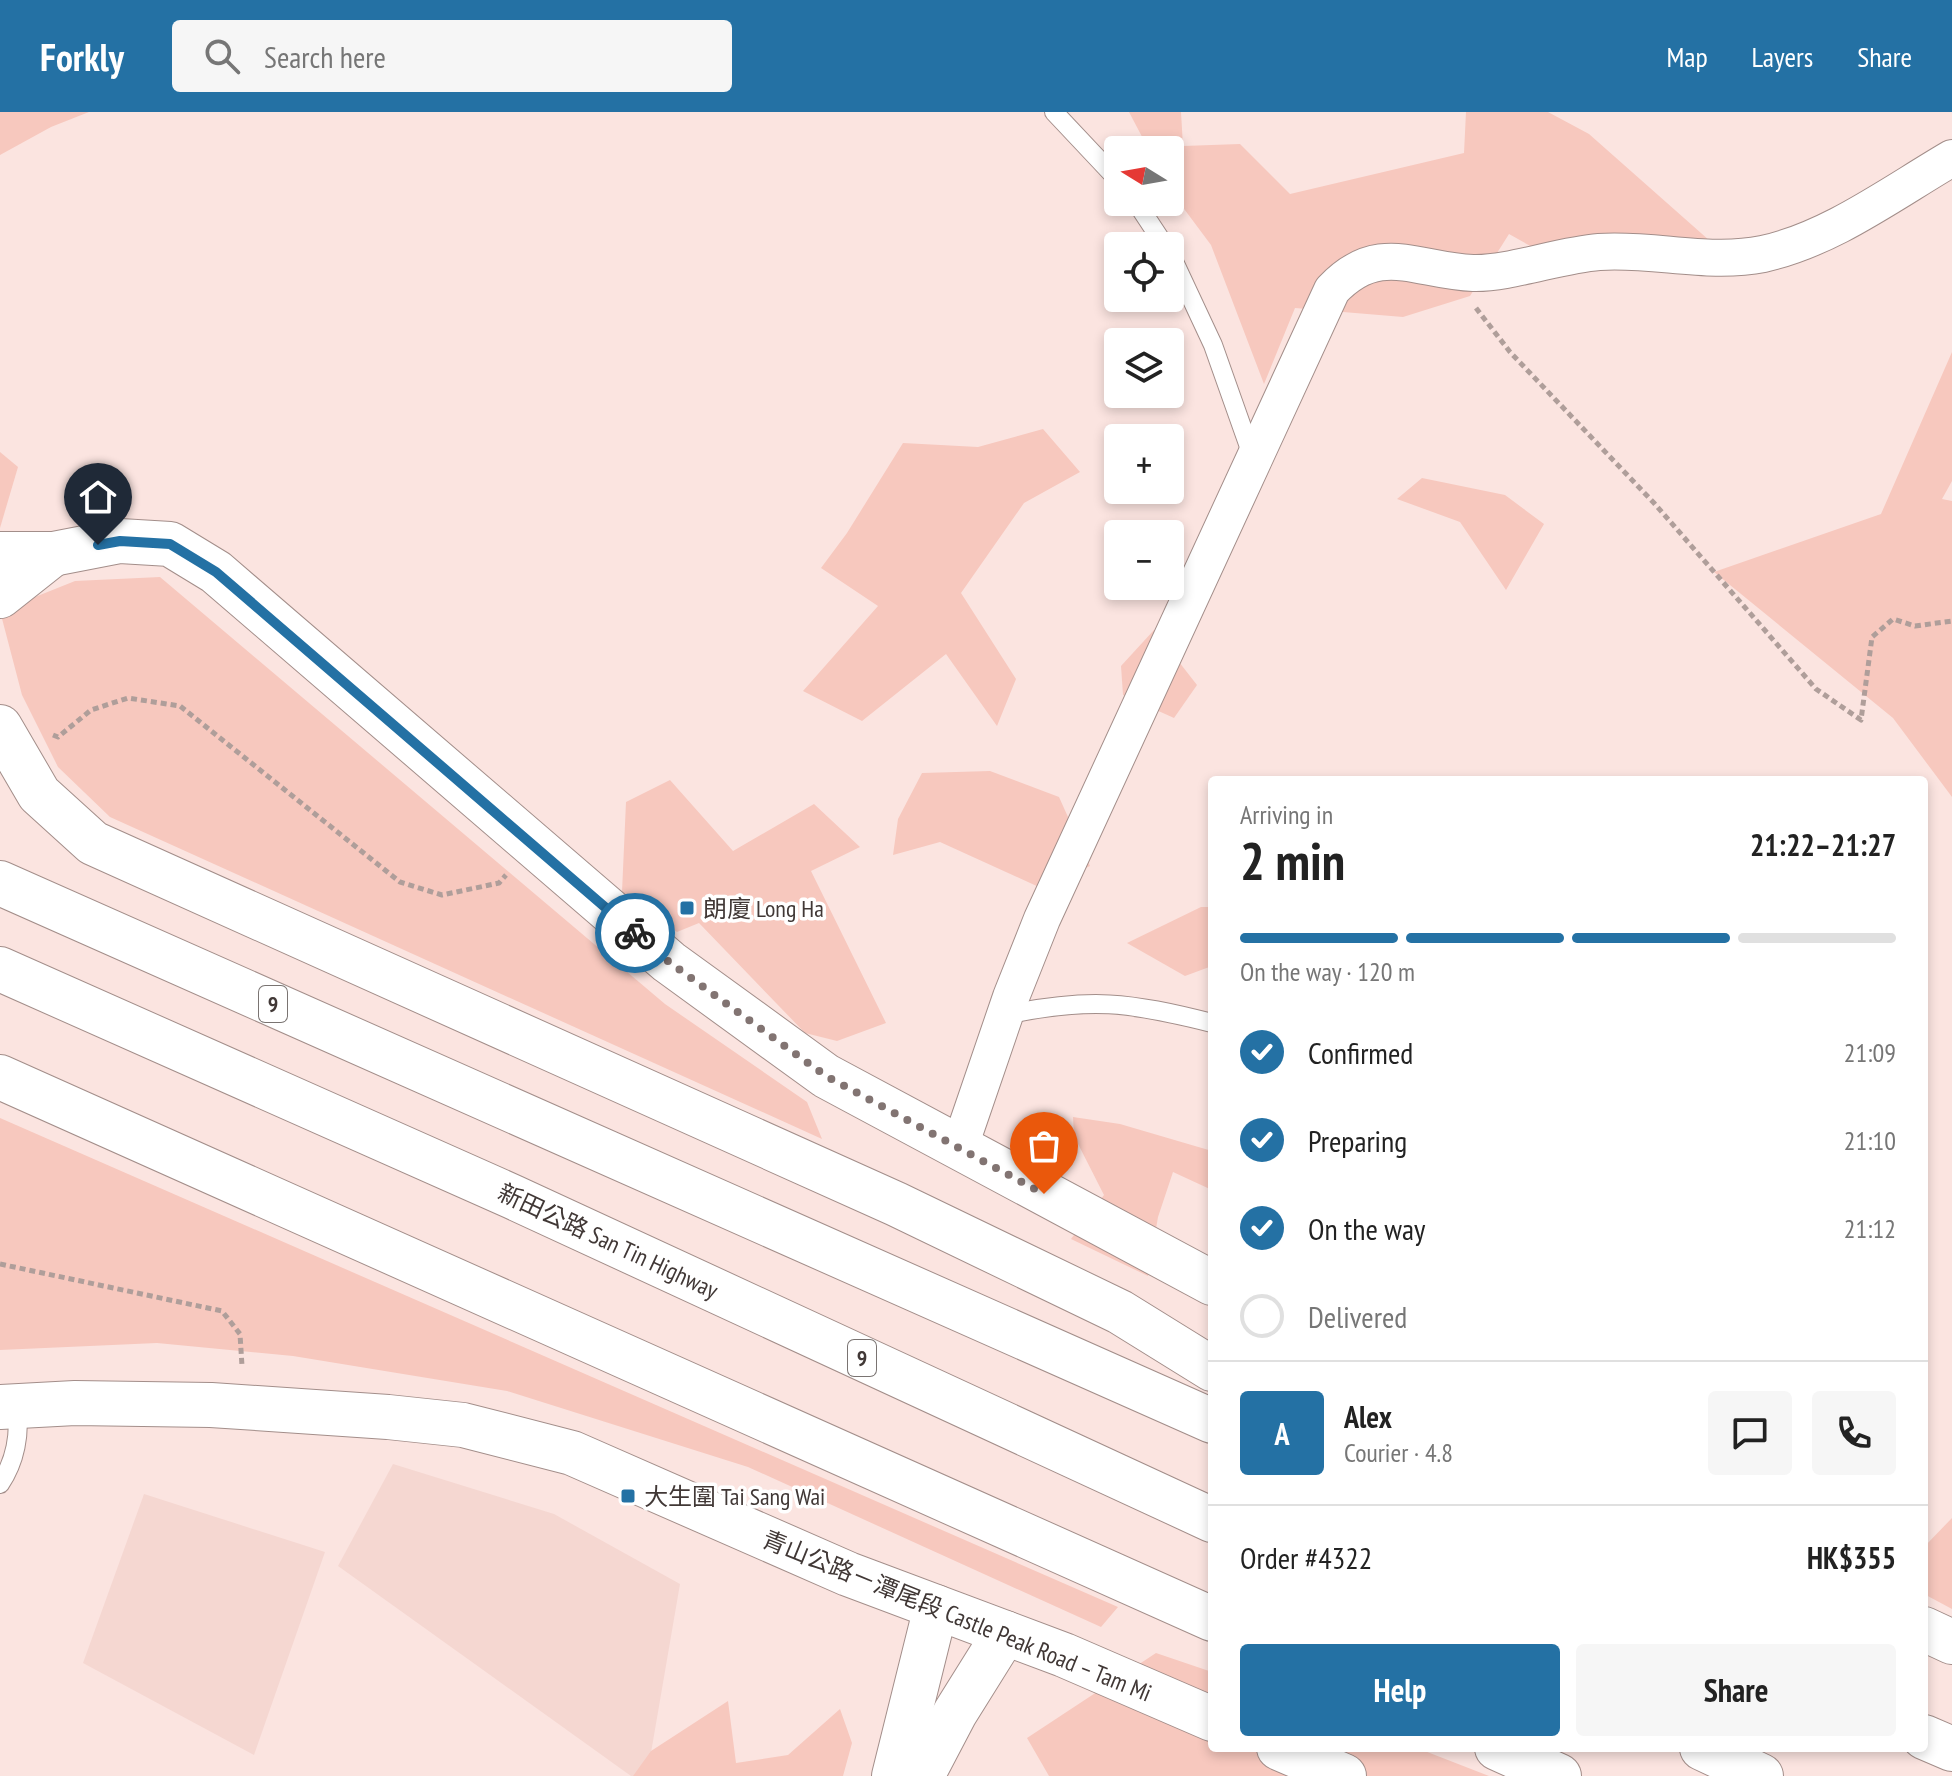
<!DOCTYPE html>
<meta charset="utf-8">
<style>
body{margin:0;font-family:"PT Sans Narrow","Noto Sans TC",sans-serif;background:#f6f6f6;color:#222;height:100vh;display:flex;flex-direction:column;font-size:30px;white-space:nowrap}
*{box-sizing:border-box;margin:0}
p{font-size:26px;color:#767676}
.icon{flex:none;width:44px;height:44px;fill:none;stroke:currentColor;stroke-width:2;stroke-linecap:round;stroke-linejoin:round}
.map{position:relative;flex:1;overflow:hidden}
.sheet{position:absolute;left:1208px;top:664px;width:720px;height:976px;display:flex;flex-direction:column;background:#fff;border-radius:8px;box-shadow:0 4px 12px #0003}
.sheet>*{flex:none}
.needle{width:52px;rotate:281deg}
.fabs{position:absolute;left:1104px;top:24px;display:grid;gap:16px}
.fabs a{display:grid;place-items:center;width:80px;height:80px;border-radius:8px;background:#fff;box-shadow:0 4px 12px #0003;font-size:40px}
.pin{position:absolute;display:grid;place-items:center;width:68px;height:68px;color:#fff;margin:-82px -34px;border-radius:50% 50% 50% 0;rotate:-45deg;box-shadow:0 0 8px #0007}
.pin .icon{rotate:45deg}
.courier{position:absolute;display:grid;place-items:center;width:80px;height:80px;margin:-40px;border:6px solid #2471a4;border-radius:50%;background:#fff;color:#222;box-shadow:0 2px 10px #0007}
.summary em{font-style:normal;font-weight:700}
.summary div{display:flex;flex-direction:column-reverse}
.summary{display:flex;align-items:center;justify-content:space-between;height:136px;padding:0 32px}
h1{font-size:52px;font-weight:700;line-height:60px}
.bar{display:grid;grid-template-columns:repeat(4,1fr);gap:12px 8px;align-content:center;height:96px;padding:0 32px}
.bar i{height:10px;border-radius:6px;background:#e0e0e0}
.bar .on{background:#2471a4}
.bar p{grid-column:span 4}
.line{display:flex;align-items:center;gap:20px;padding:0 32px;border-top:2px solid #e0e0e0}
.line div{flex:1}
.round{display:grid;place-items:center;flex:none;width:84px;height:84px;border-radius:8px;background:#f6f6f6}
ol{padding:0 32px;list-style:none}
li{display:flex;align-items:center;gap:24px;height:88px}
li p{margin-inline-start:auto}
li .icon{padding:8px;border-radius:50%;background:#2471a4;color:#fff;stroke-width:4}
li:last-child{color:#767676}
li i{width:44px;height:44px;border:4px solid #e0e0e0;border-radius:50%}
.button{display:flex;gap:16px;margin-top:auto;padding:16px 32px}
.button a{flex:1;height:92px;border-radius:8px;background:#2471a4;color:#fff;font-size:32px;font-weight:700;line-height:92px;text-align:center}
.button a+a{background:#f6f6f6;color:#222}
header{display:flex;align-items:center;gap:48px;box-sizing:border-box;height:112px;padding:0 40px;background:#2471a4;color:#fff}
header strong{font-size:38px}
nav{display:flex;gap:44px;margin-inline-start:auto;font-size:28px}
.search{width:560px;height:72px;background:#f6f6f6;display:flex;align-items:center;gap:20px;box-sizing:border-box;padding:0 28px;border-radius:8px;color:#767676;font-size:30px}
.map>svg:first-child{display:block}
</style>
<header>
<strong>Forkly</strong>
<div class="search"><svg class="icon" aria-label="search" viewBox="0 0 24 24"><circle cx="10" cy="10" r="6"/><path d="M15 15l6 6"/></svg>Search here</div>
<nav><a>Map</a><a>Layers</a><a>Share</a></nav>
</header>
<div class="map">
<svg width="1952" height="1664" viewBox="0 0 1952 1664">
<rect width="100%" height="100%" fill="#fbe4e0"/>
<g fill="#f5d7d1">
<path d="M393 1352 554 1402 680 1472 647 1664H631L338 1454Z"/>
<path d="M144 1382 325 1440 254 1643 83 1551Z"/>
</g>
<g fill="#f7c8be">
<path d="M0 0H89L51 15 0 43Z"/>
<path d="M1129 0H1181L1183 34 1240 32 1290 82 1464 41 1466 0H1548L1589 22 1710 129 1578 161 1509 122 1470 184 1403 205 1295 196 1264 272 1211 133 1170 78V38H1149Z"/>
<path d="M1952 240V369L1942 387 1952 389V685L1893 606 1714 460 1881 402Z"/>
<path d="M1043 317 1080 360 1024 391 961 481 1016 567 997 614 946 542 862 609 803 579 878 494 821 456 847 421 903 331 978 335Z"/>
<path d="M0 340 18 355 0 416Z"/>
<path d="M1422 366 1505 383 1544 412 1506 478 1460 410 1397 387Z"/>
<path d="M160 465 665 892 807 990 822 1027 110 705 58 655 22 583 0 499 75 469Z"/>
<path d="M1154 518 1197 573 1174 606 1123 583 1121 554Z"/>
<path d="M990 659 1059 685 1090 754 1041 776 940 730 893 743 898 707 922 661Z"/>
<path d="M670 668 733 739 814 692 860 735 811 759 886 911 837 929 805 921 699 811 677 820 622 780 626 690Z"/>
<path d="M1201 795H1212V854L1185 864 1127 831Z"/>
<path d="M1073 1005 1120 1012 1212 1039V1078L1173 1060 1158 1105 1148 1164 1071 1127 1104 1083 1074 1024Z"/>
<path d="M0 1006 1118 1495 1101 1515 748 1355 507 1279 293 1244 157 1231 0 1238Z"/>
<path d="M1952 1406V1497L1924 1482V1435Z"/>
<path d="M1156 1541 1212 1560V1636H1417L1489 1664H1049L1027 1626Z"/>
<path d="M728 1589 736 1651 788 1643 840 1597 852 1631 843 1664H633L651 1639Z"/>
</g>
<g fill="none" stroke-linecap="round" stroke-linejoin="round">
<g stroke="#a38e8a" stroke-width="20">
<g id="lane">
<path d="M1054 0 1118 68"/>
<path d="M1136 90 1165 134"/>
<path d="M1170 141 1213 233 1253 346"/>
<path d="M1005 903C1090 885 1129 890 1212 911"/>
<path d="M0 1372C15 1350 21 1321 16 1295"/>
</g>
</g>
<g stroke="#a38e8a" stroke-width="38">
<path id="street" d="M959 1037 1011 885 1042 807 1332 178C1379 128 1417 159 1473 161 1509 162 1560 143 1599 140 1654 136 1708 153 1763 142 1831 127 1892 81 1952 46"/>
</g>
<g stroke="#a38e8a" stroke-width="46">
<g id="secondary">
<path d="M0 442H53L120 429 170 432 216 460 669 850 826 964 1212 1171"/>
<path d="M0 484 53 442"/>
<path d="M0 1295 75 1291 211 1293 388 1305 463 1313 572 1341 848 1462 1064 1543 1212 1607"/>
<path d="M1924 1517 1952 1530"/>
<path d="M1279 1636 1344 1664"/>
<path d="M894 1664 936 1495"/>
<path d="M922 1664 955 1601 1005 1521"/>
</g>
</g>
<g stroke="#a38e8a" stroke-width="46">
<g id="highway">
<path d="M0 615 39 682 93 731 896 1092 1120 1200 1212 1257"/>
<path d="M0 771 1212 1309"/>
<path d="M0 857 513 1085 1212 1408"/>
<path d="M0 965 1212 1507"/>
<path d="M1924 1625 1952 1637"/>
<path d="M1497 1636 1559 1664"/>
<path d="M1702 1636 1761 1664"/>
</g>
</g>
<g stroke="#af9e9a" stroke-width="5" stroke-dasharray="6 4" stroke-linecap="butt">
<path d="M1476 196 1510 240 1654 391 1816 577 1861 608 1872 525 1893 507 1915 514 1952 509"/>
<path d="M53 623 58 625 91 598 128 586 180 594 400 770 442 783 499 771 506 763"/>
<path d="M0 1152 222 1199 240 1222 242 1254"/>
</g>
<use href="#lane" stroke="#fff" stroke-width="18"/>
<use href="#street" stroke="#fff" stroke-width="36"/>
<use href="#secondary" stroke="#fff" stroke-width="44"/>
<use href="#highway" stroke="#fff" stroke-width="44"/>
</g>
<g fill="none" stroke-linecap="round" stroke-linejoin="round">
<path stroke="#827472" stroke-width="8" stroke-dasharray="0 14.4" d="M635 821 669 850 826 964 1044 1082"/>
<path stroke="#2471a4" stroke-width="10" d="M98 433 120 429 170 432 216 460 635 821"/>
</g>
<g fill="#2471a4" stroke="#fff" stroke-width="3">
<rect x="679" y="788" width="16" height="16" rx="4"/>
<rect x="620" y="1376" width="16" height="16" rx="4"/>
</g>
<g text-anchor="middle" dominant-baseline="central" stroke-width="7" stroke-linejoin="round" paint-order="stroke">
<g fill="#fff" stroke="#7a7472" stroke-width="2">
<rect x="259" y="874" width="28" height="36" rx="6"/>
<rect x="848" y="1228" width="28" height="36" rx="6"/>
</g>
<g font-size="22" font-weight="bold" fill="#413836">
<text x="273" y="892">9</text>
<text x="862" y="1246">9</text>
</g>
<g font-size="24" fill="#413836" stroke="#fff" text-anchor="start">
<text x="703" y="796">朗廈 Long Ha</text>
<text x="644" y="1384">大生圍 Tai Sang Wai</text>
</g>
<g font-size="24" fill="#413836" stroke="#fff">
<text transform="translate(608 1129) rotate(25)">新田公路 San Tin Highway</text>
<text transform="translate(957 1504) rotate(22)">青山公路－潭尾段 Castle Peak Road – Tam Mi</text>
</g>
</g>
</svg>
<div class="fabs">
<a><svg class="needle" viewBox="-14 -14 28 28"><path d="M0-13l5 13h-10z" fill="#e53935"/><path d="M0 13l5-13h-10z" fill="#767676"/></svg></a>
<a><svg class="icon" aria-label="locate" viewBox="0 0 24 24"><circle cx="12" cy="12" r="6"/><path d="M12 2v4M12 18v4M2 12h4M18 12h4"/></svg></a>
<a><svg class="icon" aria-label="layers" viewBox="0 0 24 24"><path d="M12 4l9 5-9 5-9-5zM3 14l9 5 9-5"/></svg></a>
<a>+</a>
<a>−</a>
</div>
<div class="pin" style="left:1044px;top:1082px;background:#ea580c"><svg class="icon" aria-label="bag" viewBox="0 0 24 24"><path d="M5 8h14l-1 12H6zM9 8a3 3 0 0 1 6 0"/></svg></div>
<div class="pin" style="left:98px;top:433px;background:#1f2937"><svg class="icon" aria-label="home" viewBox="0 0 24 24"><path d="M3 11l9-7 9 7M6 9v11h12V9"/></svg></div>
<div class="courier" style="left:635px;top:821px"><svg class="icon" aria-label="bike" viewBox="0 0 24 24"><circle cx="6" cy="16" r="4"/><circle cx="18" cy="16" r="4"/><path d="M6 16l4-8h5l3 8M10 8l3 8H6M13 5h3"/></svg></div>
<section class="sheet">
<div class="summary"><div><h1>2 min</h1><p>Arriving in</p></div><em>21:22–21:27</em></div>
<div class="bar"><i class="on"></i><i class="on"></i><i class="on"></i><i></i><p>On the way · 120 m</p></div>
<ol>
<li><svg class="icon" aria-label="check" viewBox="0 0 24 24"><path d="M5 12l5 5 9-10"/></svg>Confirmed<p>21:09</p></li>
<li><svg class="icon" aria-label="check" viewBox="0 0 24 24"><path d="M5 12l5 5 9-10"/></svg>Preparing<p>21:10</p></li>
<li><svg class="icon" aria-label="check" viewBox="0 0 24 24"><path d="M5 12l5 5 9-10"/></svg>On the way<p>21:12</p></li>
<li><i></i>Delivered</li>
</ol>
<div class="line" style="height:144px"><b class="round" style="background:#2471a4;color:#fff">A</b><div><b>Alex</b><p>Courier · 4.8</p></div><a class="round"><svg class="icon" aria-label="chat" viewBox="0 0 24 24"><path d="M4 5h16v11H9l-5 4z"/></svg></a><a class="round"><svg class="icon" aria-label="phone" viewBox="0 0 24 24"><path d="M5 4h4l2 5-3 2q2 4 5 5l2-3 5 2v4C11 20 4 13 5 4z"/></svg></a></div>
<div class="line" style="height:104px"><div>Order #4322</div><b>HK$355</b></div>
<div class="button"><a>Help</a><a>Share</a></div>
</section>
</div>
